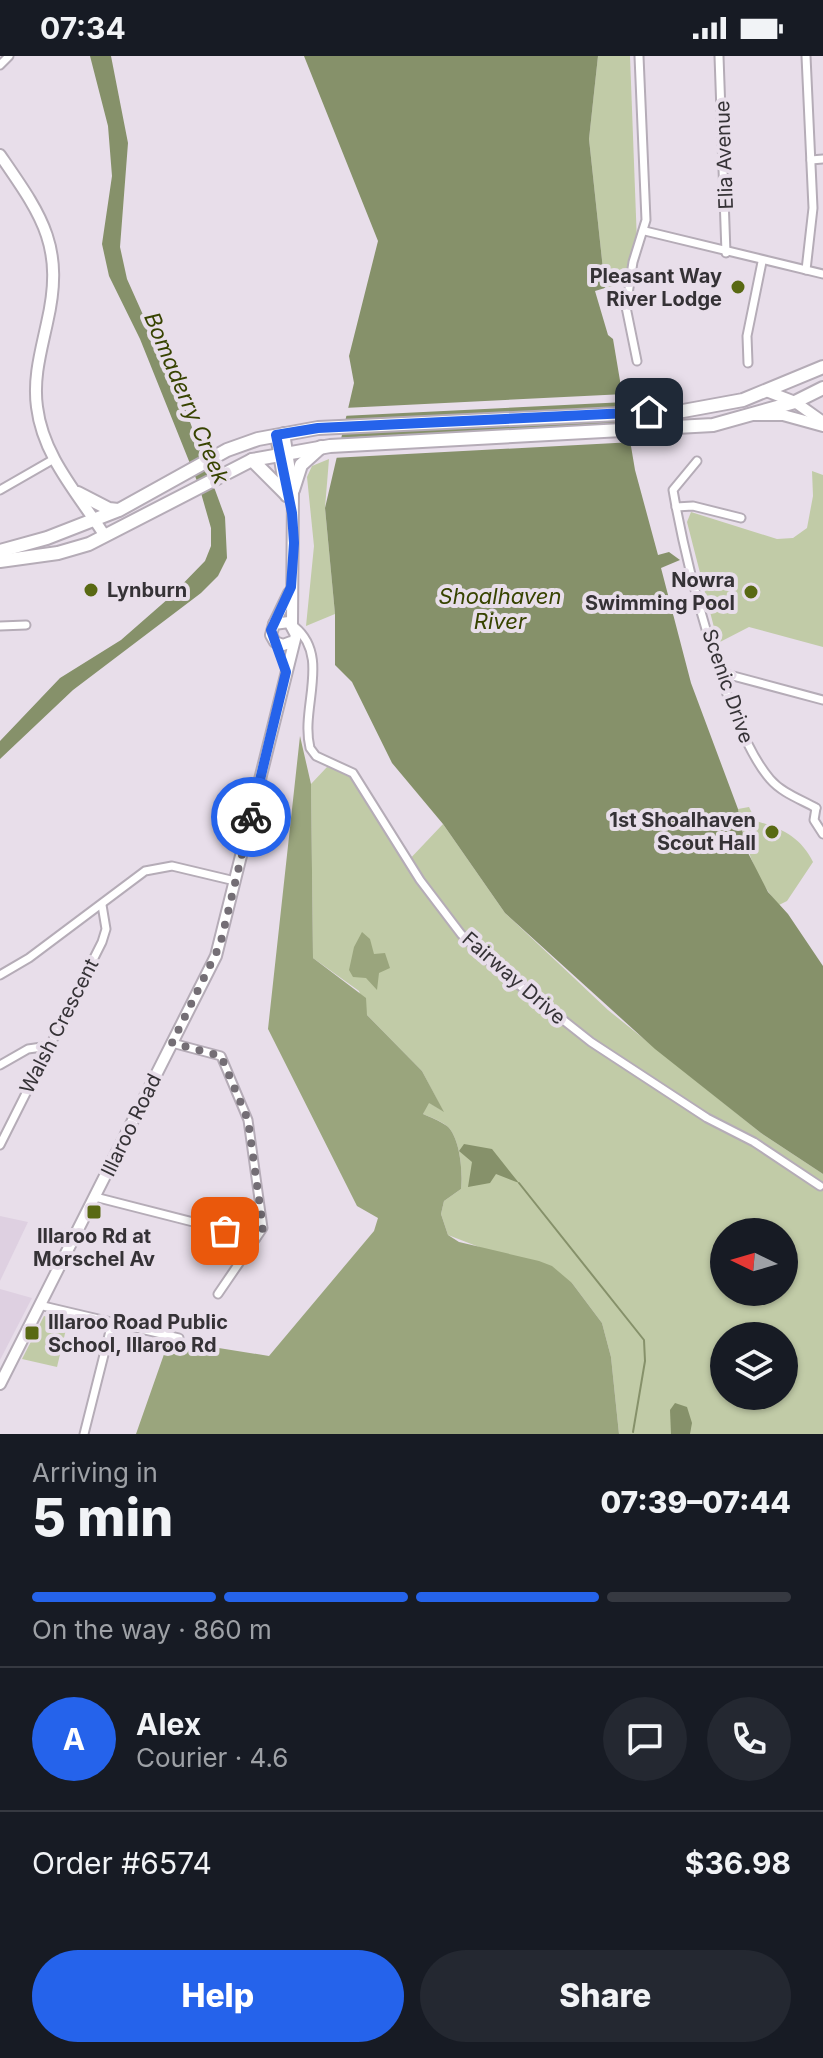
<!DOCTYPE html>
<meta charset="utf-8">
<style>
body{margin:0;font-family:Inter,sans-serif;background:#242831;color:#f1f3f6;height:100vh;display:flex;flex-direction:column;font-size:30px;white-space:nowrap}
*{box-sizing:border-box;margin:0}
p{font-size:26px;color:#9ea1a6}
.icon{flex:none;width:44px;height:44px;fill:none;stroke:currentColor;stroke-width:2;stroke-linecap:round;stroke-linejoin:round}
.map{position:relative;height:1378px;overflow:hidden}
.drawer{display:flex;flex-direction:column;background:#171b24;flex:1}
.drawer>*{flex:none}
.needle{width:52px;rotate:275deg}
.buttons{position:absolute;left:710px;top:1162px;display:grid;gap:16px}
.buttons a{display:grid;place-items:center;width:88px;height:88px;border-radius:50%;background:#171b24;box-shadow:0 2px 6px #0004;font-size:40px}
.pin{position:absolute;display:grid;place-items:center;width:68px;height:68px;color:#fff;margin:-34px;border-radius:16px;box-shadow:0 4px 12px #0006}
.courier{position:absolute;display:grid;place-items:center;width:80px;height:80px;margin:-40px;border:6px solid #2563eb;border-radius:50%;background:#fff;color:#222;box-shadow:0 2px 10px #0007}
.head em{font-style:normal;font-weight:800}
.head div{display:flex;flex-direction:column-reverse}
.head{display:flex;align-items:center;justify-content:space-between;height:136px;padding:0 32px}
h1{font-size:52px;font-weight:800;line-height:60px}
.bar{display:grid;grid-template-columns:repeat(4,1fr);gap:12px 8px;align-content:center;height:96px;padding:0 32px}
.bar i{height:10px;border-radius:6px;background:#363941}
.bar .active{background:#2563eb}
.bar p{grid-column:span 4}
.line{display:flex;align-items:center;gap:20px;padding:0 32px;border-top:2px solid #363941}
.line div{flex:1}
.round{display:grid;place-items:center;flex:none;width:84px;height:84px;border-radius:42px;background:#242831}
.button{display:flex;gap:16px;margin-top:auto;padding:16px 32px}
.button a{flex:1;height:92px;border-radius:48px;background:#2563eb;color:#fff;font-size:32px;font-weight:800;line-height:92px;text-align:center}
.button a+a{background:#242831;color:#f1f3f6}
.status{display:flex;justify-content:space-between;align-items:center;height:56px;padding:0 40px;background:#171b24;direction:ltr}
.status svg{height:22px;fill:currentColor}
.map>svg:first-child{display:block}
</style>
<div class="status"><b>07:34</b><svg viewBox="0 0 49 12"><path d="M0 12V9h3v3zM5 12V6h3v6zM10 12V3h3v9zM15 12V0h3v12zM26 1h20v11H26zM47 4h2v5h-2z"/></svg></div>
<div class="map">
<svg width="823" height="1378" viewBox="0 0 823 1378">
<rect width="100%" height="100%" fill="#e8deea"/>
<g fill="#ded0e1">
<path d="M0 1160 28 1166 0 1225Z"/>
<path d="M0 1233 32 1242 0 1304Z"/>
</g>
<g fill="#c1cba7" fill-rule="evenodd">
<path d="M598 0H630L637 187 625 227 605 232 589 83Z"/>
<path d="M329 403 325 452 335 558 306 570 314 490 307 421 312 410Z"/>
<path d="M812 415 823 419V591L749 571 718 587 687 466 691 456 777 483 793 482 807 472 813 440Z"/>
<path d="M327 711 346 715 357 727 406 807 443 768 505 857 608 954 761 1077 823 1118V1378H619L611 1301 602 1267 572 1227 448 1179 441 1158 444 1145 461 1133C463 1116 460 1081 447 1070 441 1065 430 1061 423 1058L428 1046 443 1055 422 1015 367 959 359 935 313 902 311 728ZM724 1176H784V1236H724ZM724 1280H784V1340H724Z"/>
<path d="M749 751 756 765C781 772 801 781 813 806L787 845 779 849C754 822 745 788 738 753Z"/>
<path d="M44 1260 68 1265 57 1311 22 1303Z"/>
</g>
<g fill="#9aa57d">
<path d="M300 680 311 728 313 902 366 942 367 959 422 1015 444 1056 429 1047 423 1058C430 1061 440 1065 447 1070 460 1081 463 1116 461 1133L444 1145 441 1158 448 1179 459 1186 539 1205 552 1210 572 1227 602 1267 611 1301 619 1378H136L169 1284 269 1300 374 1175 378 1162 357 1150 268 973Z"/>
<path d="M362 876 370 883 374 898 385 897 390 912 379 917 377 934 366 922 353 921 349 914 354 891Z"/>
</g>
<g fill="#86916a">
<path d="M90 0H111L128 87 120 191 127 223 186 355 225 461 227 502 218 520 201 537 73 634 0 703V685L60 622 121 584 169 542 205 505 211 490V472L199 430 140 283 109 220 102 188 112 120 108 70Z"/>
<path d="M304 0H598L589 83 605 232 595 235 608 279 613 283 635 414 658 499 669 496 680 504 661 512 691 627 738 753 746 793 768 836 788 858 823 910V1118L761 1077 655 993 505 857 443 768 392 707 352 626 335 609V558L325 452 354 327 349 300 378 185Z"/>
<path d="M464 1088 492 1093 519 1127 496 1118 490 1127 468 1131 472 1106 459 1095Z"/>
<path d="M675 1347 687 1351 692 1367 690 1378H671L670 1354Z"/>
</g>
<g fill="#e8deea">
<path d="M625 338 626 346 342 360 344 352Z"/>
<path d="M630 367 634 386 332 402 337 382Z"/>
</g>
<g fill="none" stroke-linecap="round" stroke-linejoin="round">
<path stroke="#86916a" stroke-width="2" d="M519 1127 644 1284 645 1305 633 1376"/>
<g stroke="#b5acb7" stroke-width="11">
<g id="minor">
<path d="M719 0 726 197"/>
<path d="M0 9 9 0"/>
<path d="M811 104 823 103"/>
<path d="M645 175 823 218"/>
<path d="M806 214 813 152 806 0"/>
<path d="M637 305 626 251 633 206 646 164 639 0"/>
<path d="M748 307 747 280 762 206"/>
<path d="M697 405 673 434C685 503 726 672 770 723 782 737 800 743 816 752"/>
<path d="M0 434 54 403"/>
<path d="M676 451 693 450 741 462"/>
<path d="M0 570 26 569"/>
<path d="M295 571C331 601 300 652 310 692L316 700 353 717 420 824 461 878 490 906 591 986 707 1062 754 1086 820 1130"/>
<path d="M722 617 823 644"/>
<path d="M816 752 814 764 823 778"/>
<path d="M0 919 29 902 145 815 172 810 235 825"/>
<path d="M172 987 221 1000 248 1064 263 1172 218 1238"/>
<path d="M0 1009 28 993 49 990"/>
<path d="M0 1089 102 886 106 873 102 849"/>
<path d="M95 1141 256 1182"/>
<path d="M39 1249 179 1282"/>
<path d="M84 1378 112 1267"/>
</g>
</g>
<g stroke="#b5acb7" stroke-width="14">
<g id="secondary">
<path d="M0 99C42 160 65 190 47 267 41 295 33 322 37 351 43 401 79 439 105 480"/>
<path d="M769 336 795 346 823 366"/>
<path d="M751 359H783L823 370"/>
<path d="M284 377 293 434 292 568"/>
<path d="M276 379 286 440"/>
<path d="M274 568 289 537"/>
<path d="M0 1328 216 900 296 579 289 566 274 568 271 579 275 586 283 589 291 586"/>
</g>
</g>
<g stroke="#b5acb7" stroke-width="16">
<g id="trunk">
<path d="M252 404 285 437"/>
<path d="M293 434 301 409 321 391"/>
<path d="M78 437 109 453 118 454"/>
<path d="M0 495 47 482 119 454 227 394 258 383 318 372 683 355 743 344 823 311"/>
<path d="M0 505 58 497 89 488 252 404 330 390 713 369 795 346 823 332"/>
</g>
</g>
<use href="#minor" stroke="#fff" stroke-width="7"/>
<use href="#secondary" stroke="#fff" stroke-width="10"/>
<use href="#trunk" stroke="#fff" stroke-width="12"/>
</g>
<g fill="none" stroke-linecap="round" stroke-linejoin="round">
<path stroke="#746e75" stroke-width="8" stroke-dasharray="0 14.4" d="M225 1175 256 1182 263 1172 248 1064 221 1000 172 987 220 889 251 761"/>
<path stroke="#2563eb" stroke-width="10" d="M251 761 286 616 271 574 291 531 294 487 292 457 276 379 318 372 649 356"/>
</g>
<g fill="#596913" stroke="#e8deea" stroke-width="3">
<circle cx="738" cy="231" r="8"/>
<circle cx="91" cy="534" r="8"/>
<circle cx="751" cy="536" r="8"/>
<circle cx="772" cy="776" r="8"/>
<rect x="86" y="1148" width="16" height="16" rx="4"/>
<rect x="24" y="1269" width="16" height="16" rx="4"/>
</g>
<g text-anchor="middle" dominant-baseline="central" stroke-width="8" stroke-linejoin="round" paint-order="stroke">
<g font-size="20" fill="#353236" stroke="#e8deea">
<text transform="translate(724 99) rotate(-92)">Elia Avenue</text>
<text transform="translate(728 630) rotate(71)">Scenic Drive</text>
<text transform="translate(514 922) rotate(41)">Fairway Drive</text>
<text transform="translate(59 970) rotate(-63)">Walsh Crescent</text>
<text transform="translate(131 1069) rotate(-64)">Illaroo Road</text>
</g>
<g font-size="20" font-weight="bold" fill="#353236" stroke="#e8deea" text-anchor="end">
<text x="722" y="220">Pleasant Way<tspan x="722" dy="23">River Lodge</tspan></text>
<text x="735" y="524">Nowra<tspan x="735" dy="23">Swimming Pool</tspan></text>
<text x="107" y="534" text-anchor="start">Lynburn</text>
<text x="756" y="764">1st Shoalhaven<tspan x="756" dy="23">Scout Hall</tspan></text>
<text x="94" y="1180" text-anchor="middle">Illaroo Rd at<tspan x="94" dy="23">Morschel Av</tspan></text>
<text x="48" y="1266" text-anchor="start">Illaroo Road Public<tspan x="48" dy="23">School, Illaroo Rd</tspan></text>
</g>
<g font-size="22" font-style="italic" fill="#374300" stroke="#e8deea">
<text transform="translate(187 342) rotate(67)">Bomaderry Creek</text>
<text x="500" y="540">Shoalhaven<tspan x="500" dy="25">River</tspan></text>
</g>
</g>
</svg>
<div class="buttons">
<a><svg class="needle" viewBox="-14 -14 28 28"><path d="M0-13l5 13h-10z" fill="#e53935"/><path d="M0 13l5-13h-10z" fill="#9ea1a6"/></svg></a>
<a><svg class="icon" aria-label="layers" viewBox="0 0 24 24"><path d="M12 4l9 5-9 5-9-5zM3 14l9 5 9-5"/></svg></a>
</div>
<div class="pin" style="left:225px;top:1175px;background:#ea580c"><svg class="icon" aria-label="bag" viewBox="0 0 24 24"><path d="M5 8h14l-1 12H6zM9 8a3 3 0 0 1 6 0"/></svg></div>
<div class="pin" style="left:649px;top:356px;background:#1f2937"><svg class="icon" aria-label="home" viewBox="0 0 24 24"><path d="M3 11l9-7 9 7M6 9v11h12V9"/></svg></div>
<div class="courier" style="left:251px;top:761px"><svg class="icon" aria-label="bike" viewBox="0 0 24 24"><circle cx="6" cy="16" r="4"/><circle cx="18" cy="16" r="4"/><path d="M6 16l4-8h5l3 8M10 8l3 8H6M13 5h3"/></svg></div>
</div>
<section class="drawer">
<div class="head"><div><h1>5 min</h1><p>Arriving in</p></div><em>07:39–07:44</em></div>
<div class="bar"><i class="active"></i><i class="active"></i><i class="active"></i><i></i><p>On the way · 860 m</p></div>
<div class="line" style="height:144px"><b class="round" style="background:#2563eb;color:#fff">A</b><div><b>Alex</b><p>Courier · 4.6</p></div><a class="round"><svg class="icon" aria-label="chat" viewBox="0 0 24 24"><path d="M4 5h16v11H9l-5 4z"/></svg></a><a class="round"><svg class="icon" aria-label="phone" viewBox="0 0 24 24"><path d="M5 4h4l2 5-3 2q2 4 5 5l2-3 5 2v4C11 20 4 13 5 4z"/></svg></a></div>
<div class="line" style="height:104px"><div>Order #6574</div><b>$36.98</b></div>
<div class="button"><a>Help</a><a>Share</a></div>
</section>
